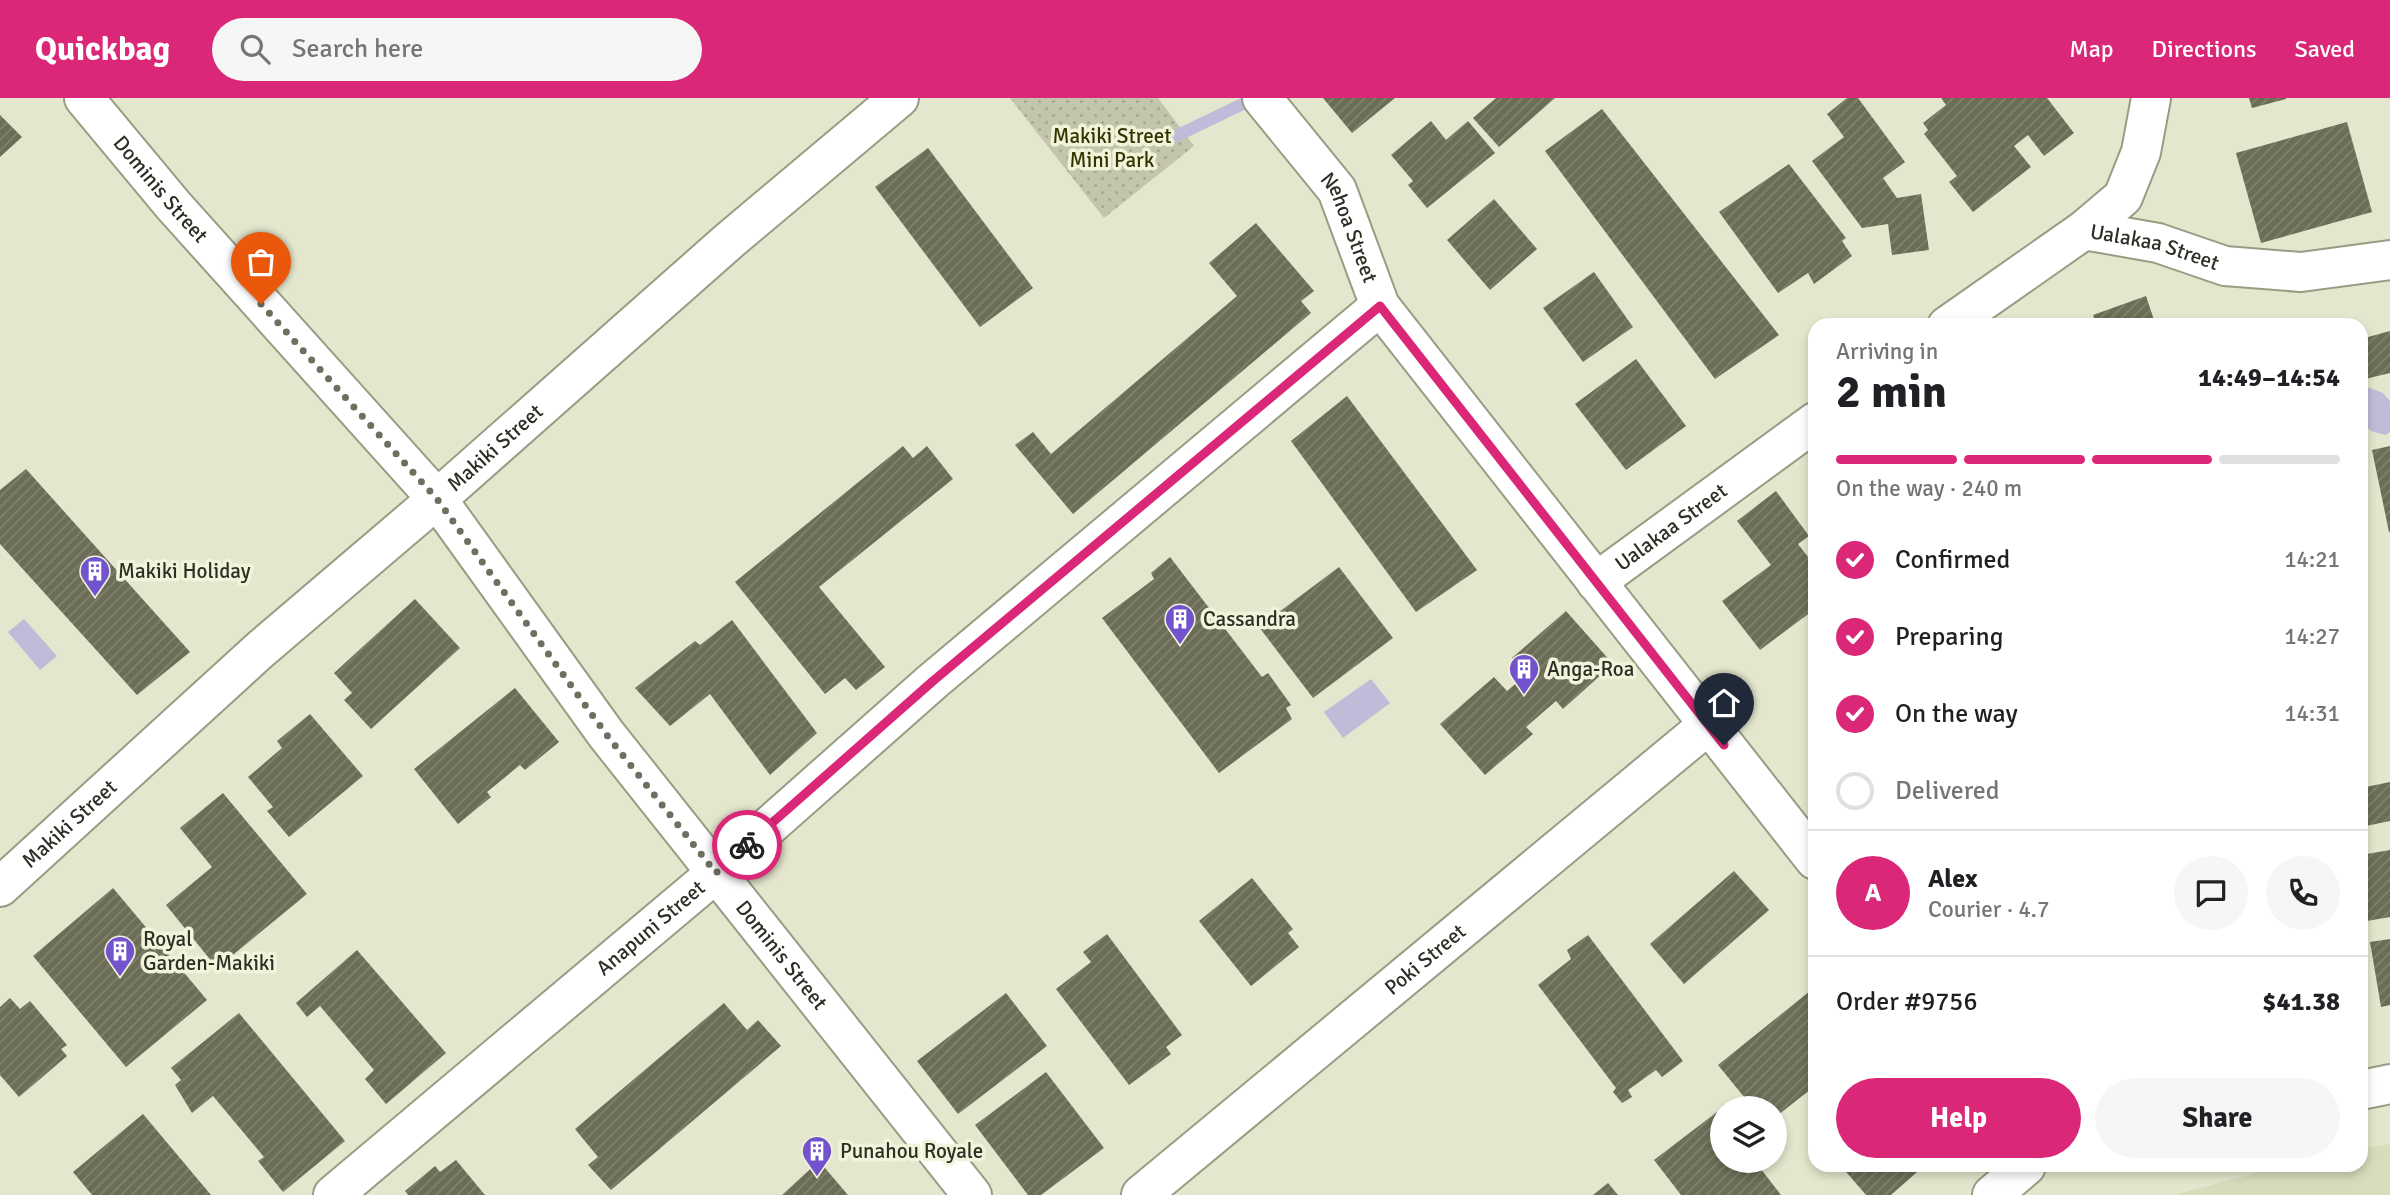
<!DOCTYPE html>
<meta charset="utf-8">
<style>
body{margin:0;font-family:Signika,sans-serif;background:#f6f6f6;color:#202124;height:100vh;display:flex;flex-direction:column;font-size:26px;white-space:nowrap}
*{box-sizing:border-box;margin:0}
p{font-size:23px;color:#757577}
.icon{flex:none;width:38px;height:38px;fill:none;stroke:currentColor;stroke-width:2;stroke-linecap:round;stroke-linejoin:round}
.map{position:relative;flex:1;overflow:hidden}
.sheet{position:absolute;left:1808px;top:220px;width:560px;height:854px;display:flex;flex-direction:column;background:#fff;border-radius:21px;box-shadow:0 4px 10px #0003}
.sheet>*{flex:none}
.buttons{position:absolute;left:1710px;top:998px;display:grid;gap:14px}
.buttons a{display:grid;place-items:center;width:77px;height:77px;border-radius:50%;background:#fff;box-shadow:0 4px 10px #0003;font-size:35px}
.pin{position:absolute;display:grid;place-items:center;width:60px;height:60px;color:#fff;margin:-72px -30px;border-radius:50% 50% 50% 0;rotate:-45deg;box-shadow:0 0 7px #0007}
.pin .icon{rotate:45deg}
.courier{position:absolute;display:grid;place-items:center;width:70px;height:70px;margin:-35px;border:5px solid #db2777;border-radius:50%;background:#fff;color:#222;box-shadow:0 2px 9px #0007}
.headline em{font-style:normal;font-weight:700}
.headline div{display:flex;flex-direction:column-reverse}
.headline{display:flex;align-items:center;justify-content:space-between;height:119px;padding:0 28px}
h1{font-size:46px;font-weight:700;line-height:52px}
.bar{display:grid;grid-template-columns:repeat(4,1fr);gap:10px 7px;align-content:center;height:84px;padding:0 28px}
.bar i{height:9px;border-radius:5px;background:#e0e0e0}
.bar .selected{background:#db2777}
.bar p{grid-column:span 4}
.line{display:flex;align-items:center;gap:18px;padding:0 28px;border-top:2px solid #e0e0e0}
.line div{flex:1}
.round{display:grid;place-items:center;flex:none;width:74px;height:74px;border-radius:37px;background:#f6f6f6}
ol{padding:0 28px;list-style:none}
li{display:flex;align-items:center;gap:21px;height:77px}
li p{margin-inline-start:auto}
li .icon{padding:7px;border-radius:50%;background:#db2777;color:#fff;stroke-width:4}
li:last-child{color:#757577}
li i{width:38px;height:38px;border:4px solid #e0e0e0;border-radius:50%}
.cta{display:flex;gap:14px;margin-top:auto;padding:14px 28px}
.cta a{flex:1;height:80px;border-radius:42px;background:#db2777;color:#fff;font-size:28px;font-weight:700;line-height:80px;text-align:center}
.cta a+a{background:#f6f6f6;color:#202124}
header{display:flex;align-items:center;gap:42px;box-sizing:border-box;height:98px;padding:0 35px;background:#db2777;color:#fff}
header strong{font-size:33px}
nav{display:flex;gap:38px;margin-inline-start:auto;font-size:24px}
.search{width:490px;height:63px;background:#f6f6f6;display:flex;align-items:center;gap:18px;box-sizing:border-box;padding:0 24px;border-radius:38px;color:#757577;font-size:26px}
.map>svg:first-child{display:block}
</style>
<header>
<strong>Quickbag</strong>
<div class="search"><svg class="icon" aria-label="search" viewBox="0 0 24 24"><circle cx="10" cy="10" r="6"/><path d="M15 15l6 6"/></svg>Search here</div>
<nav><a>Map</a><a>Directions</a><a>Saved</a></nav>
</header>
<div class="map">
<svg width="2390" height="1097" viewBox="0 0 2390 1097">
<defs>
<pattern id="grass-dots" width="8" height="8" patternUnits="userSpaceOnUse" patternTransform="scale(1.75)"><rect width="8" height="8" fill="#c3c6ab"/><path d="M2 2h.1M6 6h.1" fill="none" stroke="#a8aa93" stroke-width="1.8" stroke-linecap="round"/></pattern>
<pattern id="building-hatch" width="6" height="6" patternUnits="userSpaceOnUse" patternTransform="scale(1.75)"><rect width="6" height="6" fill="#6b6d56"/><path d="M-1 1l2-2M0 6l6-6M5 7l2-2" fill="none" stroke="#808270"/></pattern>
</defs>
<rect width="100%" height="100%" fill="#e4e7cd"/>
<path fill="#d8dcbc" d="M2390 1046V1097H2174L2282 1068H2361V1051Z"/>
<path fill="url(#grass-dots)" d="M1010 0H1158L1194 48 1104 120Z"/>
<g fill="#bfbbd9">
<path d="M2367 289 2383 295 2390 303V334L2385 337 2371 333 2361 323V291Z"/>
<path d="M24 521 57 558 40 572 8 534Z"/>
<path d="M1371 581 1390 605 1343 640 1324 614Z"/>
</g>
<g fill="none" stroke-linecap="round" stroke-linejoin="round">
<path stroke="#bfbbd9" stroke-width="12" d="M1174 39 1255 0"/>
</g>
<g fill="url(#building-hatch)">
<path d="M1323 0H1395L1352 35Z"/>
<path d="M1496 0H1555L1499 49 1473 20Z"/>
<path d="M1847 0H1858L1905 64 1883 80 1897 100 1921 96 1929 152 1892 157 1888 126 1862 130 1812 63 1844 39 1827 16Z"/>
<path d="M1941 0H2047L2074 35 2044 58 2028 37 2014 48 2031 69 1973 114 1949 84 1957 78 1924 36 1928 32 1923 25 1946 7Z"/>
<path d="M2249 0H2286V1L2252 10Z"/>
<path d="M1602 11 1779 237 1715 281 1545 53Z"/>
<path d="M0 17 22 39 0 59Z"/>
<path d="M1431 23 1446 42 1468 23 1495 55 1427 110 1408 87 1413 83 1391 57Z"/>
<path d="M2347 24 2372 114 2261 145 2236 55Z"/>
<path d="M928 50 1033 190 980 229 875 89Z"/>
<path d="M1789 66 1846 140 1842 143 1852 158 1814 186 1808 175 1778 195 1719 114Z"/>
<path d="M1494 101 1537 151 1490 192 1447 142Z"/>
<path d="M1256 125 1314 193 1301 203 1311 215 1073 416 1015 347 1033 334 1051 356 1237 198 1209 165Z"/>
<path d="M1594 174 1633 229 1583 264 1543 210Z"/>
<path d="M2146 198 2156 228H2097L2093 217Z"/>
<path d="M2390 233V275L2361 282V241Z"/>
<path d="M1636 261 1686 328 1626 372 1575 306Z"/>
<path d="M1347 298 1477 472 1416 514 1291 343Z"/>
<path d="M903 348 913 360 927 348 953 381 819 489 885 569 856 592 845 580 825 596 735 484Z"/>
<path d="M2390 348V434H2389L2372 352Z"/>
<path d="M26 371 190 554 137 597 0 446V392Z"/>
<path d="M1776 393 1809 438 1798 446 1815 468V511L1760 552 1722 503 1771 467 1737 423Z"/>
<path d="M1170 459 1262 579 1268 575 1291 607 1286 610 1292 621 1219 675 1102 520 1154 481 1151 475Z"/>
<path d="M1339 469 1393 540 1313 600 1259 529Z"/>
<path d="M415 501 460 550 371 631 344 602 352 595 334 575Z"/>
<path d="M1566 513 1613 566 1563 611 1556 603 1526 629 1533 636 1485 677 1440 626 1494 579 1507 593 1527 576 1512 560Z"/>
<path d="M732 522 817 635 770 677 710 596 670 628 635 590 695 543 700 547Z"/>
<path d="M515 590 559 644 525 672 520 667 487 694 491 699 458 726 414 671Z"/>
<path d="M310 616 363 678 289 739 267 713 273 709 248 679 282 650 277 643Z"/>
<path d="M2390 684V723L2361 729V690Z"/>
<path d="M223 695 307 796 217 870 166 807 212 769 180 730Z"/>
<path d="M2390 752V819L2361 824V757Z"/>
<path d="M1734 773 1769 812 1684 886 1650 846Z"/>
<path d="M1252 780 1293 831 1288 835 1299 849 1251 888 1199 823Z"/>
<path d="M113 790 207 902 126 969 33 858Z"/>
<path d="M1107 836 1182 937 1166 949 1171 956 1129 987 1056 891 1091 864 1083 854Z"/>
<path d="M1588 837 1683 963 1662 979 1656 972 1628 992 1632 999 1622 1005 1613 994 1616 990 1538 887 1571 861 1567 852Z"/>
<path d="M2390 841V907L2381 909 2370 844Z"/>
<path d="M357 852 446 955 386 1006 365 981 374 972 320 908 307 919 296 905Z"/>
<path d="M1815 889V988L1774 1020V1010H1753L1718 967Z"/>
<path d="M1006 895 1047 948 958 1016 917 963Z"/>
<path d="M10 900 20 911 30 903 67 947 61 951 67 958 19 999 0 977V909Z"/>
<path d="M724 905 747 932 758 922 781 948 611 1092 588 1067 598 1059 575 1031Z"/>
<path d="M239 915 345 1043 283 1094 258 1063 264 1059 213 998 192 1015 175 987 181 982 171 970Z"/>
<path d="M1046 974 1104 1050 1041 1097H1028L975 1027Z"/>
<path d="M1717 1014 1722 1021V1062H1754L1781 1097H1681L1654 1062Z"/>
<path d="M143 1016 211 1097H92L73 1074Z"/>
<path d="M456 1062 485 1097H408L405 1093 435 1068 440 1074Z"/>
<path d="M819 1063 848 1097H782Z"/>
<path d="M1841 1068H1924L1891 1097H1866Z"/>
<path d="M1608 1085 1618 1097H1593Z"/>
</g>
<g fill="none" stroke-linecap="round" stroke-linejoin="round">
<g stroke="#999b83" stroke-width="42">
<g id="minor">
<path id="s1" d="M84 0 173 107 437 401 606 636 972 1097"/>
<path d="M2084 132 2123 99 2141 54 2151 0"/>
<path id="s2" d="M1947 228 2084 132 2158 145 2225 168 2301 174 2390 162"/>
<path id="s3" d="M1596 484 1815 324"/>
<path id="s4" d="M333 1097 716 775 933 583 1380 208"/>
<path id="s5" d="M1141 1097 1708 627"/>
</g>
</g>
<g stroke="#999b83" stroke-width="42">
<g id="tertiary">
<path id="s6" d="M1262 0 1337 92 1380 208 1815 762"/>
<path id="s7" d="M0 789 261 551 437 401 730 142 899 0"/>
</g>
</g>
<g stroke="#999b83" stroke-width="42">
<g id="secondary">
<path d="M2361 992 2390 986"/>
<path d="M1992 1097 2026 1068"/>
</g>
</g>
<use href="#minor" stroke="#fff" stroke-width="38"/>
<use href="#tertiary" stroke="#fff" stroke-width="38"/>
<use href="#secondary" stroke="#fff" stroke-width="38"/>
</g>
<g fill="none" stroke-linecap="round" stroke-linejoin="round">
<path stroke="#6d6f5f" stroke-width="7" stroke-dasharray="0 12.6" d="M261 206 437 401 606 636 716 775 747 747"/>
<path stroke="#db2777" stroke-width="9" d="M747 747 933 583 1380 208 1724 647"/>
</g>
<defs>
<g id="building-pin" transform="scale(1.575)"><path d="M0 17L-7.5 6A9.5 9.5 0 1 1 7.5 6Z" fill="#7253cd" stroke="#f1f4da"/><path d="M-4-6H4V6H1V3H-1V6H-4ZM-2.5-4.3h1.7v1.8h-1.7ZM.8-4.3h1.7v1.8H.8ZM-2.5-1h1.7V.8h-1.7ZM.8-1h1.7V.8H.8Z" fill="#fff"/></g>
</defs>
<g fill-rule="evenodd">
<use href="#building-pin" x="95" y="473"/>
<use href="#building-pin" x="1180" y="521"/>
<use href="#building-pin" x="1524" y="571"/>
<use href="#building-pin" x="120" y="853"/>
<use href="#building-pin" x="817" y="1053"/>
</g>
<g text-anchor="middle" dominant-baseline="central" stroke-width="7" stroke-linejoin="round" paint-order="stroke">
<g font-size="21" fill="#333500" stroke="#f1f4da">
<text x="1112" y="38">Makiki Street<tspan x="1112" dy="24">Mini Park</tspan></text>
</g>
<g font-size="21" fill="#2d2e24" stroke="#f1f4da">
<text stroke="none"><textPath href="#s1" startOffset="119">Dominis Street</textPath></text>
<text stroke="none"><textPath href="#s6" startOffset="158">Nehoa Street</textPath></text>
<text stroke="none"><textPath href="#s2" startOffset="240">Ualakaa Street</textPath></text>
<text stroke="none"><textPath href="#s7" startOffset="662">Makiki Street</textPath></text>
<text stroke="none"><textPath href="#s3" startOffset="93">Ualakaa Street</textPath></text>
<text stroke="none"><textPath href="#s7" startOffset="94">Makiki Street</textPath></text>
<text stroke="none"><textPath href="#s4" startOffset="415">Anapuni Street</textPath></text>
<text stroke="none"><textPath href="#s1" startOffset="1106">Dominis Street</textPath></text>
<text stroke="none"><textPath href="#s5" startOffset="369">Poki Street</textPath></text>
</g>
<g font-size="21" fill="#2d2e24" stroke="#f1f4da" text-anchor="start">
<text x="118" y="473">Makiki Holiday</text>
<text x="1203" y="521">Cassandra</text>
<text x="1547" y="571">Anga-Roa</text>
<text x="143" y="841">Royal<tspan x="143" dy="24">Garden-Makiki</tspan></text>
<text x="840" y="1053">Punahou Royale</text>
</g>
</g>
</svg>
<div class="buttons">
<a><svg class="icon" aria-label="layers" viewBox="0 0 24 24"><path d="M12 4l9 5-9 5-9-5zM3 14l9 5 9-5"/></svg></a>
</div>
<div class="pin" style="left:261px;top:206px;background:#ea580c"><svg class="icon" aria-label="bag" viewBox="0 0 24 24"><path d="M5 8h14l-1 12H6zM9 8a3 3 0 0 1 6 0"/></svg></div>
<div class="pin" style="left:1724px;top:647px;background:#1f2937"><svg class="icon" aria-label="home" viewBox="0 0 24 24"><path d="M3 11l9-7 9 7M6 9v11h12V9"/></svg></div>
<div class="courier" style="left:747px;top:747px"><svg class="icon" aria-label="bike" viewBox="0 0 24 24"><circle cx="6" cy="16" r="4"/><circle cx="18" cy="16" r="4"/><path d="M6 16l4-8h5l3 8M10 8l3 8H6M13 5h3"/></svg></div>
<section class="sheet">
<div class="headline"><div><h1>2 min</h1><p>Arriving in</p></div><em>14:49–14:54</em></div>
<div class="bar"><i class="selected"></i><i class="selected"></i><i class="selected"></i><i></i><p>On the way · 240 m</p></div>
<ol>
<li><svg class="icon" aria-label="check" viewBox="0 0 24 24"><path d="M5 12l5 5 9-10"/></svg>Confirmed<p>14:21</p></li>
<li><svg class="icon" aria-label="check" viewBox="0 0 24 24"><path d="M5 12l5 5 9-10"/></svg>Preparing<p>14:27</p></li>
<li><svg class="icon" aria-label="check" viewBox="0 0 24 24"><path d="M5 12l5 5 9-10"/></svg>On the way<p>14:31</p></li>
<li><i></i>Delivered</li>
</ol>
<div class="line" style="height:126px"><b class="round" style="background:#db2777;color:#fff">A</b><div><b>Alex</b><p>Courier · 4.7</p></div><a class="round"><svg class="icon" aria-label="chat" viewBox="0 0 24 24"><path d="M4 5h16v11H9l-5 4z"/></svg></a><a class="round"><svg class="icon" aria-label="phone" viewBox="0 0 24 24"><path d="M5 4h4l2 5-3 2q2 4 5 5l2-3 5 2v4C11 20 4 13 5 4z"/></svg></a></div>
<div class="line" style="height:91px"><div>Order #9756</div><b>$41.38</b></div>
<div class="cta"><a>Help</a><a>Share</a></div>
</section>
</div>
